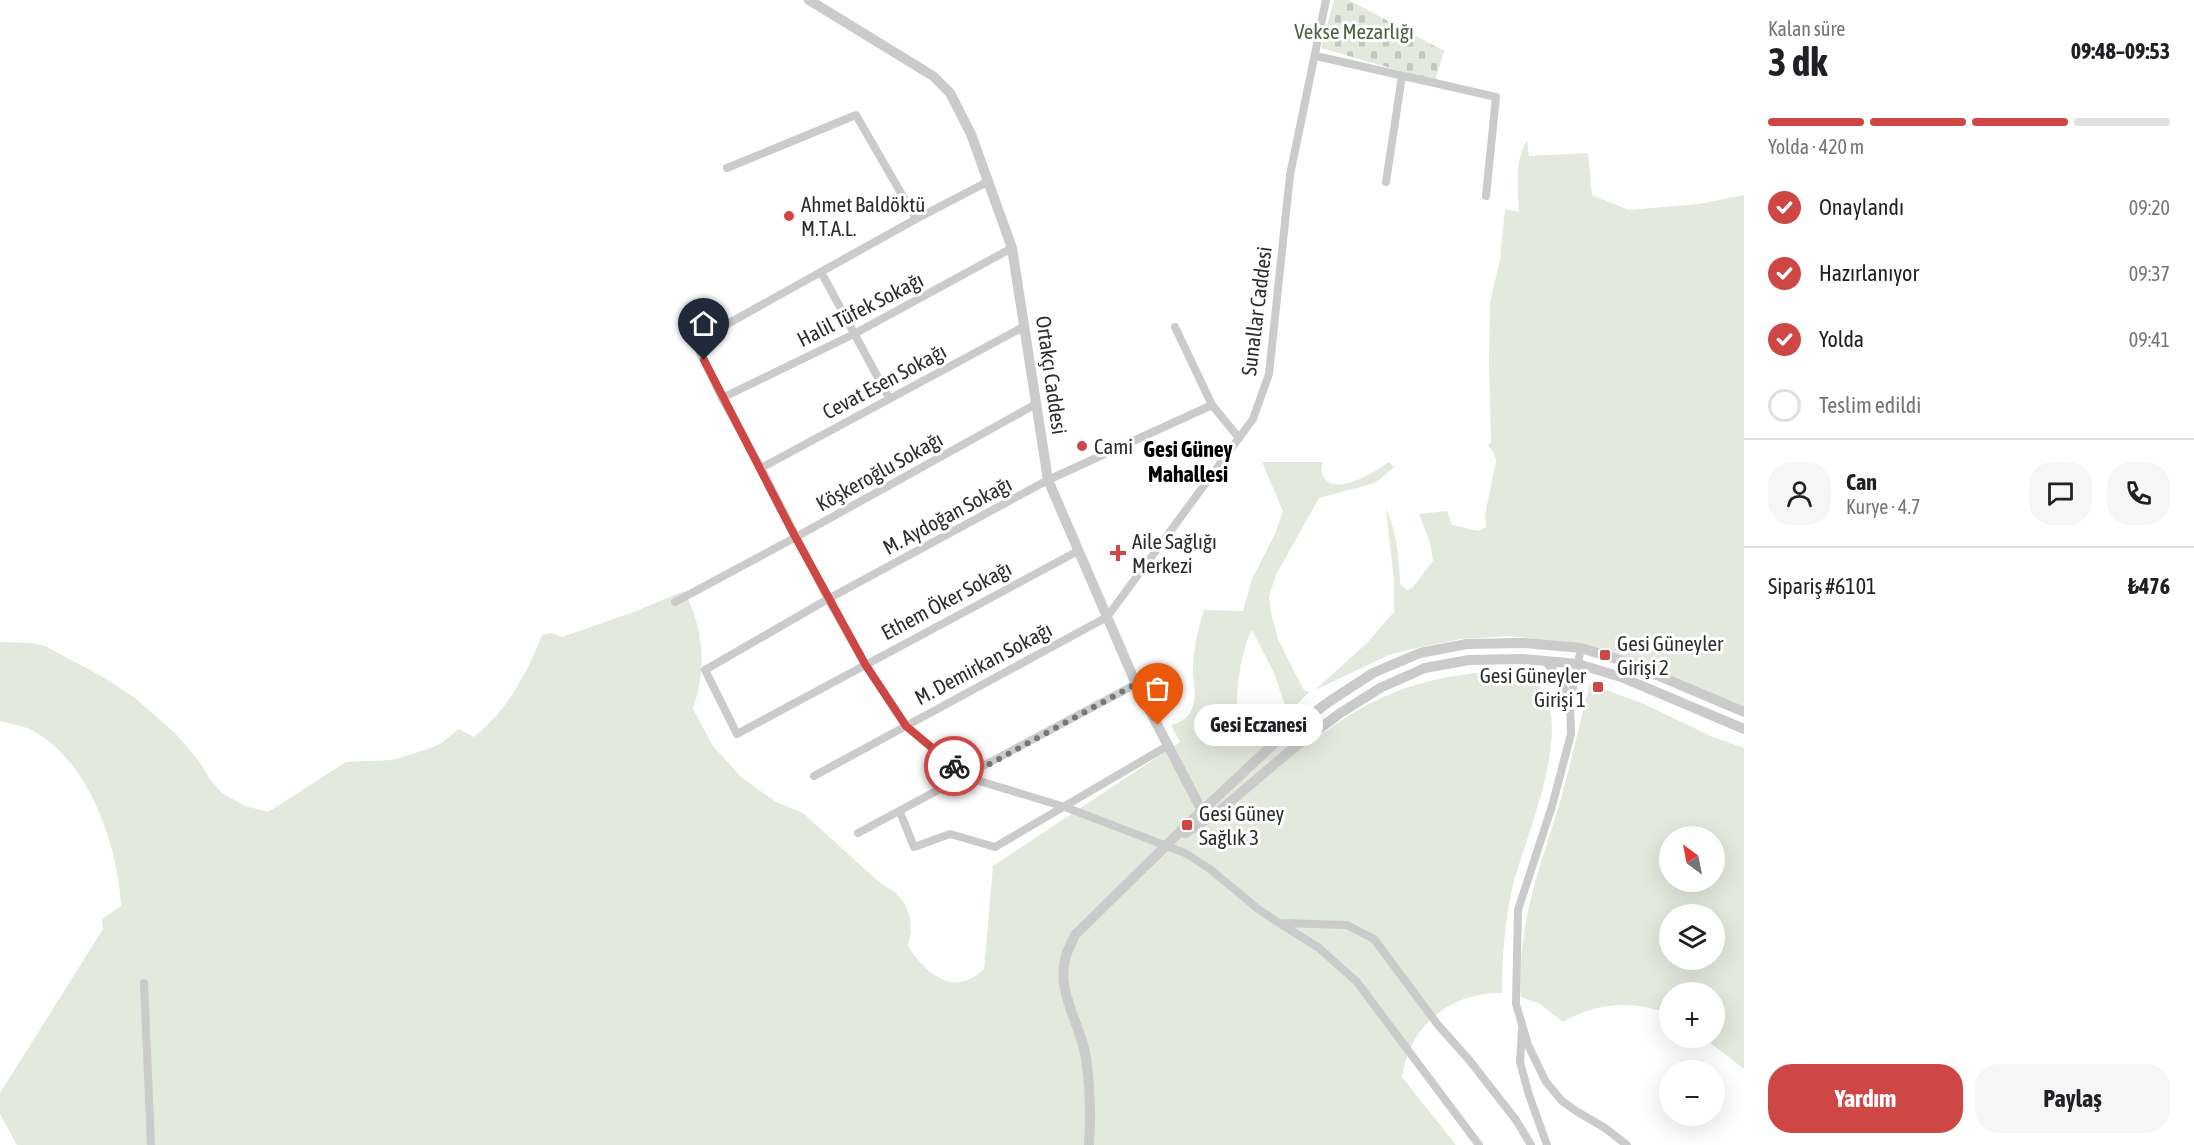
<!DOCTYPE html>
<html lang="tr">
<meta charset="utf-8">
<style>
body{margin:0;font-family:"Asap Condensed",sans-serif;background:#f6f6f6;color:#202124;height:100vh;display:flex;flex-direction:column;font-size:22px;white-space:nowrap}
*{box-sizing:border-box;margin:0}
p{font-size:20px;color:#757577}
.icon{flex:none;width:33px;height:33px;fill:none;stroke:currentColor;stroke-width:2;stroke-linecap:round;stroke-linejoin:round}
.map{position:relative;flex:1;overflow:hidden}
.details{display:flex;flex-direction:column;background:#fff;width:450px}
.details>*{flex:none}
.needle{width:39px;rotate:328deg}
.tools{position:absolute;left:1659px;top:826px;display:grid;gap:12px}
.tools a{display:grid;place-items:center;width:66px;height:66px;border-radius:50%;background:#fff;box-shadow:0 6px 24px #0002;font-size:30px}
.pin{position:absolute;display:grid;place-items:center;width:51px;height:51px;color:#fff;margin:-62px -26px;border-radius:50% 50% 50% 0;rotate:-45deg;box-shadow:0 0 6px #0007}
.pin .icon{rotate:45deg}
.courier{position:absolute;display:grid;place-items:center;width:60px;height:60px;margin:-30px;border:4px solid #cf4745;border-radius:50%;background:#fff;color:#222;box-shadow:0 2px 8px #0007}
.bubble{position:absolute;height:42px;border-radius:21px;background:#fff;box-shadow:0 6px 24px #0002;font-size:20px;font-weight:700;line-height:42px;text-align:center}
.summary em{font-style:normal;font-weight:700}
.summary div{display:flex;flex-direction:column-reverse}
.summary{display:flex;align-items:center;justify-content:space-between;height:102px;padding:0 24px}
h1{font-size:39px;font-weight:700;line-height:45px}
.bar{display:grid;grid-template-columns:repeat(4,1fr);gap:9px 6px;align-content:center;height:72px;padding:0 24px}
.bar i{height:8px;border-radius:4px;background:#e0e0e0}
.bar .current{background:#cf4745}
.bar p{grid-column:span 4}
.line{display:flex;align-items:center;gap:15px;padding:0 24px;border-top:2px solid #e0e0e0}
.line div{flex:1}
.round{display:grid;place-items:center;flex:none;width:63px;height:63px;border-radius:24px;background:#f6f6f6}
ol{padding:0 24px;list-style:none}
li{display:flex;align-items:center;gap:18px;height:66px}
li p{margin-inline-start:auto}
li .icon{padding:6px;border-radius:50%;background:#cf4745;color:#fff;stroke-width:4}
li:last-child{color:#757577}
li i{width:33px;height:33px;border:3px solid #e0e0e0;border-radius:50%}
.button{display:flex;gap:12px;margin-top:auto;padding:12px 24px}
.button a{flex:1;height:69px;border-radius:24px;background:#cf4745;color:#fff;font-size:24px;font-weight:700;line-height:69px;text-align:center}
.button a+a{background:#f6f6f6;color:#202124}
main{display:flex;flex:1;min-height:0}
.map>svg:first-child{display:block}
</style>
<main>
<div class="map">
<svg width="1744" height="1145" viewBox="0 0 1744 1145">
<defs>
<pattern id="cemetery-stones" width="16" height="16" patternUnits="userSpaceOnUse" patternTransform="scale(1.5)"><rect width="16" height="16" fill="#e3e9dd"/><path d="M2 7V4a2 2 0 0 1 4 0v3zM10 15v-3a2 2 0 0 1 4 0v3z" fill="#c3c8be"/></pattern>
</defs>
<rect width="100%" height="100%" fill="#fff"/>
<g fill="#e3e9dd" fill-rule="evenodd">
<path d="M1527 140 1529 156 1588 153 1592 195 1629 210 1699 204 1744 195V709L1552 641 1509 636 1461 639 1407 650 1389 655 1315 690 1367 643 1394 612V581L1386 509C1397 532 1399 559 1400 584L1407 590 1413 587 1433 561 1430 543 1419 514 1447 511 1452 525 1479 531 1486 527 1485 515 1496 461 1494 453 1488 446 1491 442 1489 364 1490 303 1500 259 1505 209 1519 212C1518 188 1514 161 1527 140Z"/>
<path d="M1262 462H1323C1320 469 1321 475 1326 480 1341 494 1376 471 1389 462L1394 467 1378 481 1368 485 1319 498 1276 575 1269 597 1271 613 1278 639 1296 675 1304 690 1309 692 1288 714 1304 747C1319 737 1333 725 1348 716 1393 688 1434 677 1486 672 1607 659 1527 828 1513 885 1505 920 1502 957 1502 993 1450 992 1409 1026 1402 1077L1456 1145H17L0 1114V1093L103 929 102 919 121 906C118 846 89 759 31 730 22 725 10 724 0 721V642L32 643 45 646 103 677 135 698 175 733 199 761 209 778 222 793 245 806 268 812 346 762 392 760 425 750 440 744 459 729 474 737C508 709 526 675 542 635L551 633 562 637 634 612 684 591C704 629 707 668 693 709L713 746 741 777 776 802 803 813 879 882 896 893 905 904 910 918 911 932 908 946C926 974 954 998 984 969L993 866 1180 742 1171 725C1180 723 1188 718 1192 709 1198 696 1192 680 1193 666 1194 647 1198 629 1204 610L1243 611 1252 579 1275 534 1283 511ZM1252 630 1274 673 1288 714 1246 746C1230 722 1238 655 1252 630Z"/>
<path d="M1590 684 1644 704 1713 737 1744 748V1069L1704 1038H1714V993H1670L1669 1014C1633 1000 1597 1002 1563 1022L1540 1004 1521 997C1517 920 1541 867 1562 795 1572 758 1580 721 1590 684ZM1670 837H1714V882H1670ZM1670 915H1714V960H1670Z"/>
</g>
<path fill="url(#cemetery-stones)" d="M1334 0H1349L1444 51 1435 81 1321 48Z"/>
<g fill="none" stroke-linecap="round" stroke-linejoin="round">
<g stroke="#cbcbcb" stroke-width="8">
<path d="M1316 56 1496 97 1486 196"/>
<path d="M727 168 856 115 916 219"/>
<path d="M989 181 916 219 695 342 722 398 761 468 828 599 865 664 906 726 966 777 1065 807 1185 853 1210 869 1258 909 1279 923 1347 925 1374 939 1438 1025 1470 1061 1516 1120 1531 1145"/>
<path d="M1386 182 1402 76"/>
<path d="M821 272 889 398"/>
<path d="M1175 327 1212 405 1239 438"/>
<path d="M722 398 854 334 1012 248"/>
<path d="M761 468 1025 326"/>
<path d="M1078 551 737 734 705 670 828 599 1048 480 1212 405"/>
<path d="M675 602 796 537 1036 404"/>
<path d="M1581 648 1570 703 1571 734 1552 806 1518 910 1516 1004 1528 1045 1546 1082 1562 1101 1576 1111 1605 1128 1627 1145"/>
<path d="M1545 661 1560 678 1569 701"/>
<path d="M814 776 1107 617 1253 419 1269 374 1290 175 1326 0"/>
<path d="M900 812 914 847 950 834 995 847 1169 745"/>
<path d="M858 833 1136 684"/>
<path d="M1281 924 1319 948 1357 982 1479 1145"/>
<path d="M144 983 151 1145"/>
<path d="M1522 1030 1520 1062 1529 1095 1547 1145"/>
</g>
<g stroke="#cbcbcb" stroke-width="10">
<path d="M809 0 933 76 950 93 971 134 1012 248 1048 480 1136 684 1202 811"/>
<path d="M1185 833 1217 813 1290 751 1339 714 1380 688 1425 668 1469 660 1523 659 1578 664 1621 677 1744 729"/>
<path d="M1089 1145C1091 1116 1090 1086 1086 1058 1081 1024 1055 991 1066 956 1068 949 1072 942 1075 935L1187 825 1280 738 1330 701 1373 673 1420 653 1467 644 1523 643 1581 648 1626 662 1744 712"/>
</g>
</g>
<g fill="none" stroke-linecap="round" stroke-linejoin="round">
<path stroke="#777" stroke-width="6" stroke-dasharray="0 10.8" d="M954 766 966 777 1136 684 1158 725"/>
<path stroke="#cf4745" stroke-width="8" d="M704 360 791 529 865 664 906 726 954 766"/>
</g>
<g fill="#cf4745" stroke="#fff" stroke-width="2">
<circle cx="789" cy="216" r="6"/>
<circle cx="1082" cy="446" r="6"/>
<path d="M1115 544h6v6h6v6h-6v6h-6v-6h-6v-6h6z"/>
<rect x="1599" y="649" width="12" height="12" rx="3"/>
<rect x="1592" y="681" width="12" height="12" rx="3"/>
<rect x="1181" y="819" width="12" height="12" rx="3"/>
</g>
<g text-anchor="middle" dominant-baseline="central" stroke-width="6" stroke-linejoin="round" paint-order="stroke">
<g font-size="21" fill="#4e6441" stroke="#fff">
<text x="1354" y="31">Vekse Mezarlığı</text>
</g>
<g font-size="21" fill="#2e2e2e" stroke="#fff" text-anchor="start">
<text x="801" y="204">Ahmet Baldöktü<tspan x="801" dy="24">M.T.A.L.</tspan></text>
<text x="1094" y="446">Cami</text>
<text x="1132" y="541">Aile Sağlığı<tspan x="1132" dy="24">Merkezi</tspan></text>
<text x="1617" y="643">Gesi Güneyler<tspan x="1617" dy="24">Girişi 2</tspan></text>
<text x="1586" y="675" text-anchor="end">Gesi Güneyler<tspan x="1586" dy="24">Girişi 1</tspan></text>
<text x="1199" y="813">Gesi Güney<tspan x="1199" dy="24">Sağlık 3</tspan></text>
</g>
<g font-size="21" fill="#2e2e2e" stroke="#fff">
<text transform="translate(860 309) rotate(-27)">Halil Tüfek Sokağı</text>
<text transform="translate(1256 311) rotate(-83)">Sunallar Caddesi</text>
<text transform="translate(1052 375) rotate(82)">Ortakçı Caddesi</text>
<text transform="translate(884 381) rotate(-28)">Cevat Esen Sokağı</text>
<text transform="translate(879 471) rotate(-29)">Köşkeroğlu Sokağı</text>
<text transform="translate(947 515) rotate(-28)">M. Aydoğan Sokağı</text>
<text transform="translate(946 600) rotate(-28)">Ethem Öker Sokağı</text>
<text transform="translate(983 663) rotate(-28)">M. Demirkan Sokağı</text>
</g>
<g font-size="22" font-weight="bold" fill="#000" stroke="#fff">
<text x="1188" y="449">Gesi Güney<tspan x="1188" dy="25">Mahallesi</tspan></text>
</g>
</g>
</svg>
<div class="tools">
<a><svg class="needle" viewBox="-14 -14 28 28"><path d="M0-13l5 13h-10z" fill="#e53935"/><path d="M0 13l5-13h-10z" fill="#757577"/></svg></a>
<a><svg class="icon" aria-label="layers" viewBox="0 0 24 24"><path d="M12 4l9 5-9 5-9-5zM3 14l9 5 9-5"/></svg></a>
<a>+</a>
<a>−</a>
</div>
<div class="pin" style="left:1158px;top:725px;background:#ea580c"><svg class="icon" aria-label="bag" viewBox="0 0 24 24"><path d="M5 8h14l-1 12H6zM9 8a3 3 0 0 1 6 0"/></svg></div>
<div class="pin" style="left:704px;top:360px;background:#1f2937"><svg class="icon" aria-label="home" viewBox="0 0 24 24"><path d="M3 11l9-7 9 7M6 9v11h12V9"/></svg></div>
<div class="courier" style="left:954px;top:766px"><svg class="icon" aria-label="bike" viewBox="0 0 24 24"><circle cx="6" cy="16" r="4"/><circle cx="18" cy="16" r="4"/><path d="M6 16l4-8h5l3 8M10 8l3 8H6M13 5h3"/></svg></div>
<div class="bubble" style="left:1194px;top:704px;width:129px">Gesi Eczanesi</div>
</div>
<section class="details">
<div class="summary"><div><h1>3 dk</h1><p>Kalan süre</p></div><em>09:48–09:53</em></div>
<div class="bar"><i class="current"></i><i class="current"></i><i class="current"></i><i></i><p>Yolda · 420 m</p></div>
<ol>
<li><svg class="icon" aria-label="check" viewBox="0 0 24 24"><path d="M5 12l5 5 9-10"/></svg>Onaylandı<p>09:20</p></li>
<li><svg class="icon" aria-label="check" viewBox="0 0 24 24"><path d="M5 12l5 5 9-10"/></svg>Hazırlanıyor<p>09:37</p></li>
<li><svg class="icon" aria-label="check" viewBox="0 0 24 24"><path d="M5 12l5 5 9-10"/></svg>Yolda<p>09:41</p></li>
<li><i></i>Teslim edildi</li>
</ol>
<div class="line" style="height:108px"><a class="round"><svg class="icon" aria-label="person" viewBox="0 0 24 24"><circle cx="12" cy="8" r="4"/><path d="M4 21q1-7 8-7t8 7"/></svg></a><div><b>Can</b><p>Kurye · 4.7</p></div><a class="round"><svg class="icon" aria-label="chat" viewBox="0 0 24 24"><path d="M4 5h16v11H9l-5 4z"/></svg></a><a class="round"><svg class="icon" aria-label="phone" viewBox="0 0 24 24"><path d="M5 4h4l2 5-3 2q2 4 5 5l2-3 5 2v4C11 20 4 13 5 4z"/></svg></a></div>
<div class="line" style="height:78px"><div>Sipariş #6101</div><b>₺476</b></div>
<div class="button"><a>Yardım</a><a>Paylaş</a></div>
</section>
</main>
